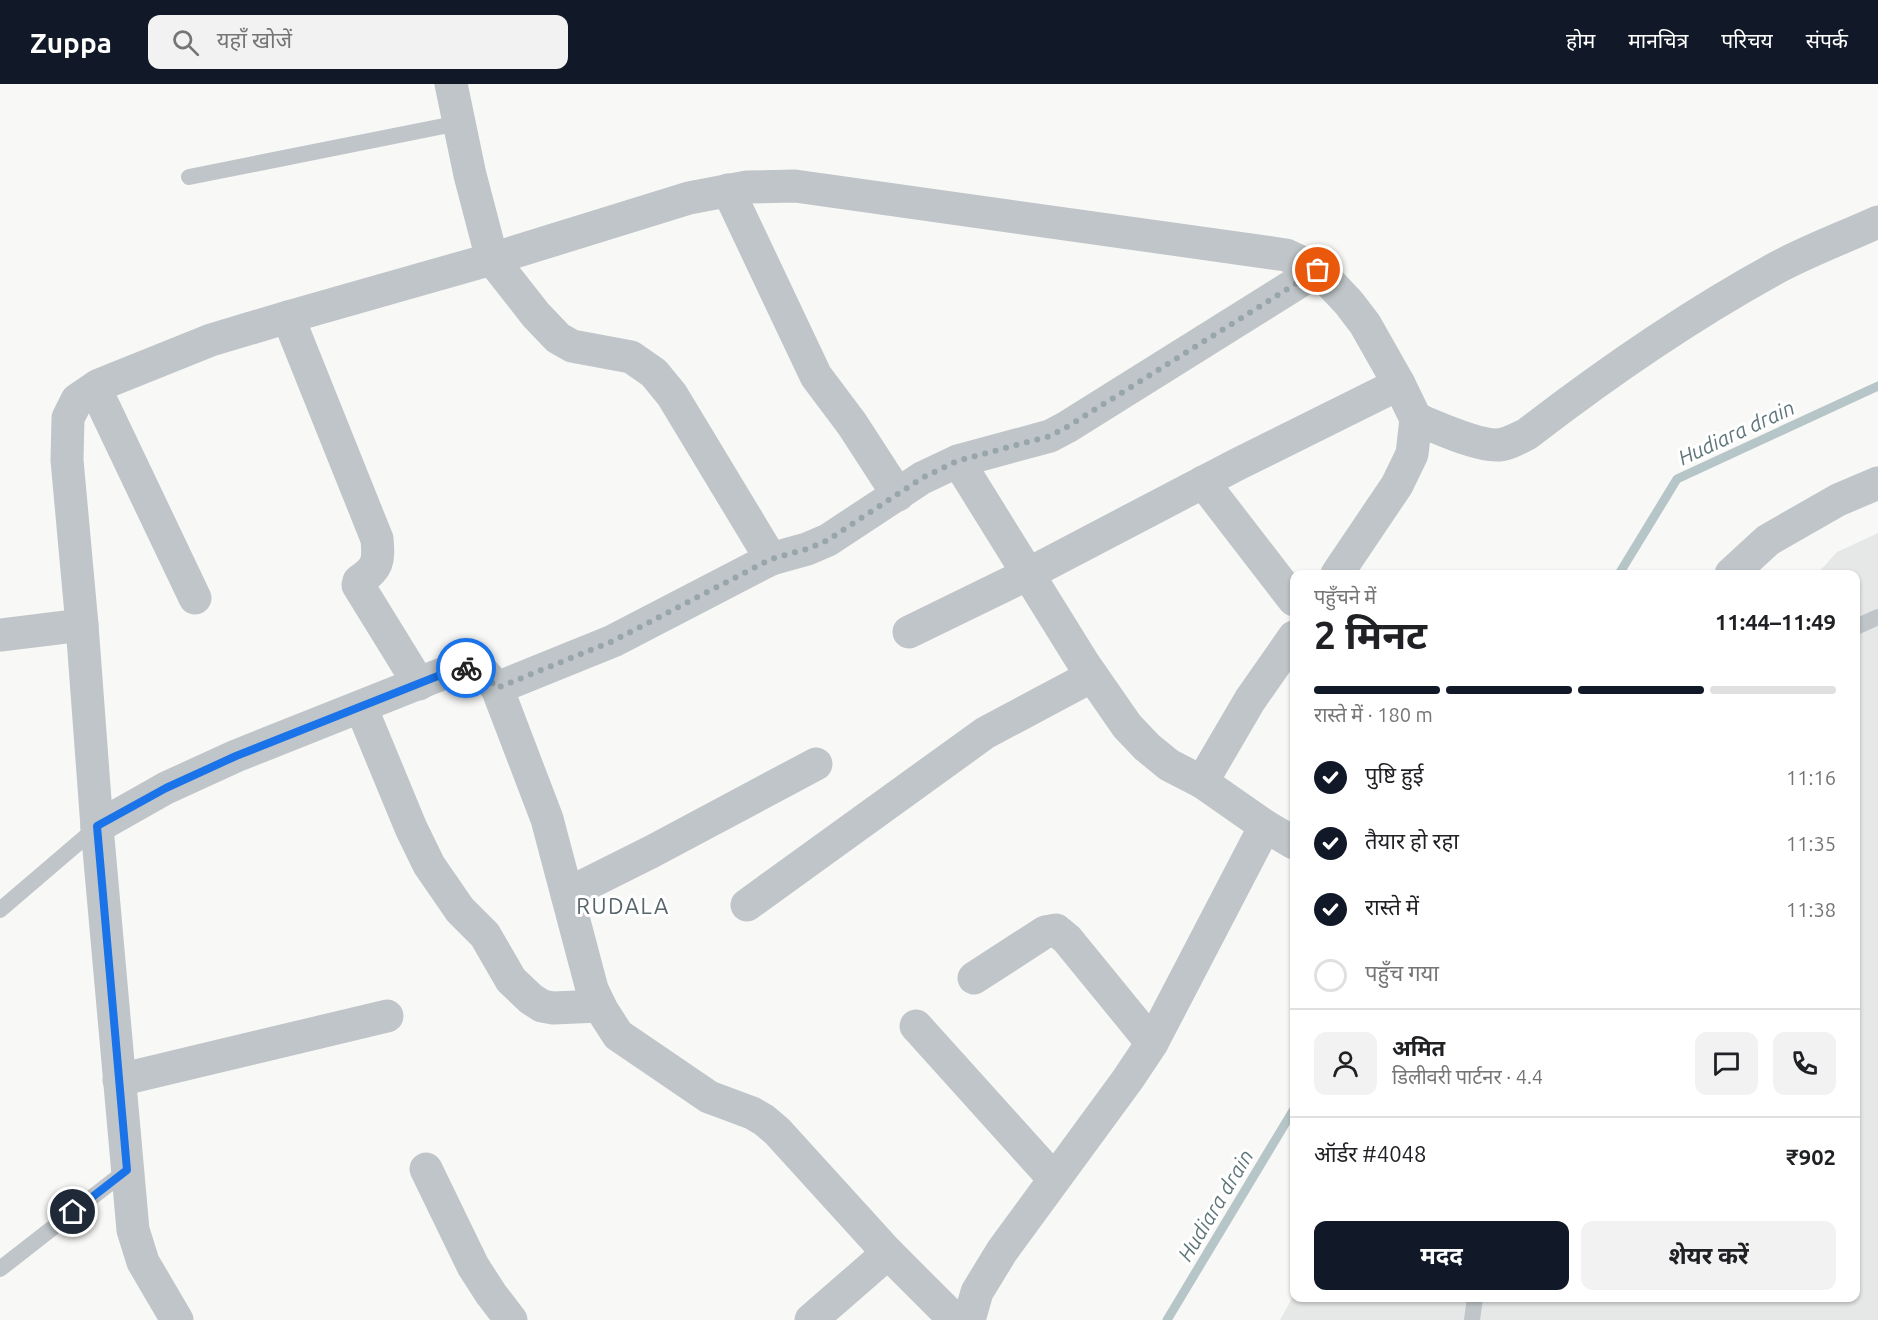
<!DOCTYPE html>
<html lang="hi">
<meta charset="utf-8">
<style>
body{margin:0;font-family:Ubuntu,"Noto Sans Devanagari",sans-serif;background:#f2f2f2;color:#202124;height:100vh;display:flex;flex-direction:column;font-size:22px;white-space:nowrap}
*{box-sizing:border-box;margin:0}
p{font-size:20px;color:#757577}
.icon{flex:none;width:33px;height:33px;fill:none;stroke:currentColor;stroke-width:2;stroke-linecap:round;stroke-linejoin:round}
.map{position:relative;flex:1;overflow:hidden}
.side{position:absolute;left:1290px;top:486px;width:570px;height:732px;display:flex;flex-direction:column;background:#fff;border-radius:12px;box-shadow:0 2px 4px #0004}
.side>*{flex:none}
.pin{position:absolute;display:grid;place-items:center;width:51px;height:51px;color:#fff;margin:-26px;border:3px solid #fff;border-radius:50%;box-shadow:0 2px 6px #0007}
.courier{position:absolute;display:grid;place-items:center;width:60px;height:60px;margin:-30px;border:4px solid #1a73e8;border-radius:50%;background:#fff;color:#222;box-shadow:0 2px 8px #0007}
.head em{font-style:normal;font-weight:700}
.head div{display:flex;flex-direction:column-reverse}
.head{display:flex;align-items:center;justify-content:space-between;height:102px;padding:0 24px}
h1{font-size:39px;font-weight:700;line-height:45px}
.bar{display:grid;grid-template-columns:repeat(4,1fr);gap:9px 6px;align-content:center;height:72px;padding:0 24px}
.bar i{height:8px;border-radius:4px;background:#e0e0e0}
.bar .on{background:#111827}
.bar p{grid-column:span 4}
.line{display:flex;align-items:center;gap:15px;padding:0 24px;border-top:2px solid #e0e0e0}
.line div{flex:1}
.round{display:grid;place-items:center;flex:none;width:63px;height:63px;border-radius:12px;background:#f2f2f2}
ol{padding:0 24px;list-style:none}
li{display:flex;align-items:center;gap:18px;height:66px}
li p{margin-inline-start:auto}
li .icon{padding:6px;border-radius:50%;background:#111827;color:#fff;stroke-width:4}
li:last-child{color:#757577}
li i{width:33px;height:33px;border:3px solid #e0e0e0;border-radius:50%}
.primary-button{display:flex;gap:12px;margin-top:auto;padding:12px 24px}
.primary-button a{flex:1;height:69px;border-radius:12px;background:#111827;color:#fff;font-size:24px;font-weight:700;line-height:69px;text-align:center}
.primary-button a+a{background:#f2f2f2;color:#202124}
header{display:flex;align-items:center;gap:36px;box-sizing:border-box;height:84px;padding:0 30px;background:#111827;color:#fff}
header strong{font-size:28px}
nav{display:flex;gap:33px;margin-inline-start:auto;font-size:21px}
.search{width:420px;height:54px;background:#f2f2f2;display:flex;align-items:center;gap:15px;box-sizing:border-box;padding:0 21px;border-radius:12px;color:#757577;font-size:22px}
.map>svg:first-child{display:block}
</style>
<header>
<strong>Zuppa</strong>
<div class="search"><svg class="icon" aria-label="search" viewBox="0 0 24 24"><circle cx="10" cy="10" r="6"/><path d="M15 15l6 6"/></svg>यहाँ खोजें</div>
<nav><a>होम</a><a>मानचित्र</a><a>परिचय</a><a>संपर्क</a></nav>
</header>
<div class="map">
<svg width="1878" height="1236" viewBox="0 0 1878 1236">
<rect width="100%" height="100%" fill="#f8f8f6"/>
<path fill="#e6e8e7" d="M1878 449V1236H1280L1294 1211V1214H1856V490H1817L1837 468Z"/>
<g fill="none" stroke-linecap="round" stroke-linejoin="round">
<g stroke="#b6c5c7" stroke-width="9">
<path d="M1619 490 1677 395 1878 302"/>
<path d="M1167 1236 1294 1025"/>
</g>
<g stroke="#bfc5c8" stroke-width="16">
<path d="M189 93 459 39"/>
<path d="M1856 543 1878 533"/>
<path d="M0 826 97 743"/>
<path d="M0 1185 127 1086"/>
<path d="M1472 1236 1475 1214"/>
</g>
<g stroke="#bfc5c8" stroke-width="33">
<path d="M451 0 470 91 492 175 536 231 558 254 572 262 631 273 654 289 672 311 771 475"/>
<path d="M728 106 816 292 852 340 898 411"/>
<path d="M288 233 377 455C379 478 378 484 359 497L358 501 419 600"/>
<path d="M95 304 195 514"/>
<path d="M1416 335C1437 343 1474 361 1496 361 1507 361 1517 355 1527 350 1606 289 1690 231 1778 183 1810 166 1845 153 1878 138"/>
<path d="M958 377 1084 580 1127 642 1147 663 1169 681 1202 698"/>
<path d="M1203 398 1294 516"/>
<path d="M1731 490 1768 456 1838 416 1878 399"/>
<path d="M909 548 1028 490 1236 381 1399 300"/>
<path d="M0 551 82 541"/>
<path d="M1294 553 1250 616 1202 698 1265 742 1294 759"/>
<path d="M497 604 547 735 592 905 602 926 618 951 709 1013 752 1029 764 1036 777 1047 888 1169"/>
<path d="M361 623 411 744 429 781 460 826 485 851 511 896 531 915 542 922 553 924 600 922"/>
<path d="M97 743 166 704 236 672 452 586 467 583 481 586 497 604 613 557 771 475 807 465 828 456 922 394 958 377 1050 352 1067 343 1318 186"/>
<path d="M567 810 651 768 816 680"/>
<path d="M747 821 985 649 1092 592"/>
<path d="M974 894 1045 848 1056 846 1067 855 1152 959"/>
<path d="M916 942 1054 1095"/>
<path d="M119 996 387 932"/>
<path d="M426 1085 473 1182 491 1210 511 1236"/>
<path d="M177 1236 143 1178 133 1146 97 743 82 541 67 376 68 334 77 316 99 301 211 256 288 233 492 175 689 114 747 103 795 102 1286 171 1318 186 1349 219 1365 240 1399 300 1416 335 1412 370 1397 401 1337 490"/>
<path d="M811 1236 888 1169 955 1236"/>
<path d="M969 1236 977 1208 1002 1167 1128 995 1152 959 1265 742"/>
</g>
</g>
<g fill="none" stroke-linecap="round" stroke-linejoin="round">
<path stroke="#98a5a9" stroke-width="6" stroke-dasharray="0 10.8" d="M466 584 481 586 497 604 613 557 771 475 807 465 828 456 922 394 957 377 1050 352 1067 343 1318 186"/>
<path stroke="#1a73e8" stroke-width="8" d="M73 1128 127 1086 97 742 166 704 236 672 453 586 466 584"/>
</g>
<g text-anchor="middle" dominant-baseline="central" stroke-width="6" stroke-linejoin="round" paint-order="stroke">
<g font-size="21" font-style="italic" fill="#5f777a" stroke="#fff">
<text transform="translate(1736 348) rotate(-25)">Hudiara drain</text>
<text transform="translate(1215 1121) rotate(-59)">Hudiara drain</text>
</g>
<g font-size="22" letter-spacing="1.5" fill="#56656b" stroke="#fff">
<text x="623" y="821">RUDALA</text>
</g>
</g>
</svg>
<div class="pin" style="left:1318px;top:186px;background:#ea580c"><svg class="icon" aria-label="bag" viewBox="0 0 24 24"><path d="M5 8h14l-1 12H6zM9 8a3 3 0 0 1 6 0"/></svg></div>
<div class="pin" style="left:73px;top:1128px;background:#1f2937"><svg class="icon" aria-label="home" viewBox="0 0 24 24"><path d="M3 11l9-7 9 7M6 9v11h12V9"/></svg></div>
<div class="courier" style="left:466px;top:584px"><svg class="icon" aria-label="bike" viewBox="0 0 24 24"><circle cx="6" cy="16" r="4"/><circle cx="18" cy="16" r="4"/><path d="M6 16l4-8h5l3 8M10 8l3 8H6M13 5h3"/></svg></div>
<section class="side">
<div class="head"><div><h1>2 मिनट</h1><p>पहुँचने में</p></div><em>11:44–11:49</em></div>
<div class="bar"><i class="on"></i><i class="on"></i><i class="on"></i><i></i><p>रास्ते में · 180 m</p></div>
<ol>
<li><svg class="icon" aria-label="check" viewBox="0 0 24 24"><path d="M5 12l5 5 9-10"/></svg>पुष्टि हुई<p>11:16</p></li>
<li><svg class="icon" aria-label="check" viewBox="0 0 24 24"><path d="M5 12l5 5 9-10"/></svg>तैयार हो रहा<p>11:35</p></li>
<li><svg class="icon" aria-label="check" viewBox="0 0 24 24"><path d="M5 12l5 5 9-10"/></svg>रास्ते में<p>11:38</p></li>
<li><i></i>पहुँच गया</li>
</ol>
<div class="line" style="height:108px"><a class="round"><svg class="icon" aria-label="person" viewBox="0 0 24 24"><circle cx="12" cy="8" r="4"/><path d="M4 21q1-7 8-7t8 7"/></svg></a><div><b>अमित</b><p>डिलीवरी पार्टनर · 4.4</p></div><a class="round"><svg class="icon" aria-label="chat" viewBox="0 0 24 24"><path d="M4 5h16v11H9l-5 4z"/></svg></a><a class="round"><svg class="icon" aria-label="phone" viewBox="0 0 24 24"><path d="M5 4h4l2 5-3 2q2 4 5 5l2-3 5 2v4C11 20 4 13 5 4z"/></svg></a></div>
<div class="line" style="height:78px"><div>ऑर्डर #4048</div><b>₹902</b></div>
<div class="primary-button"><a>मदद</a><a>शेयर करें</a></div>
</section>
</div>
